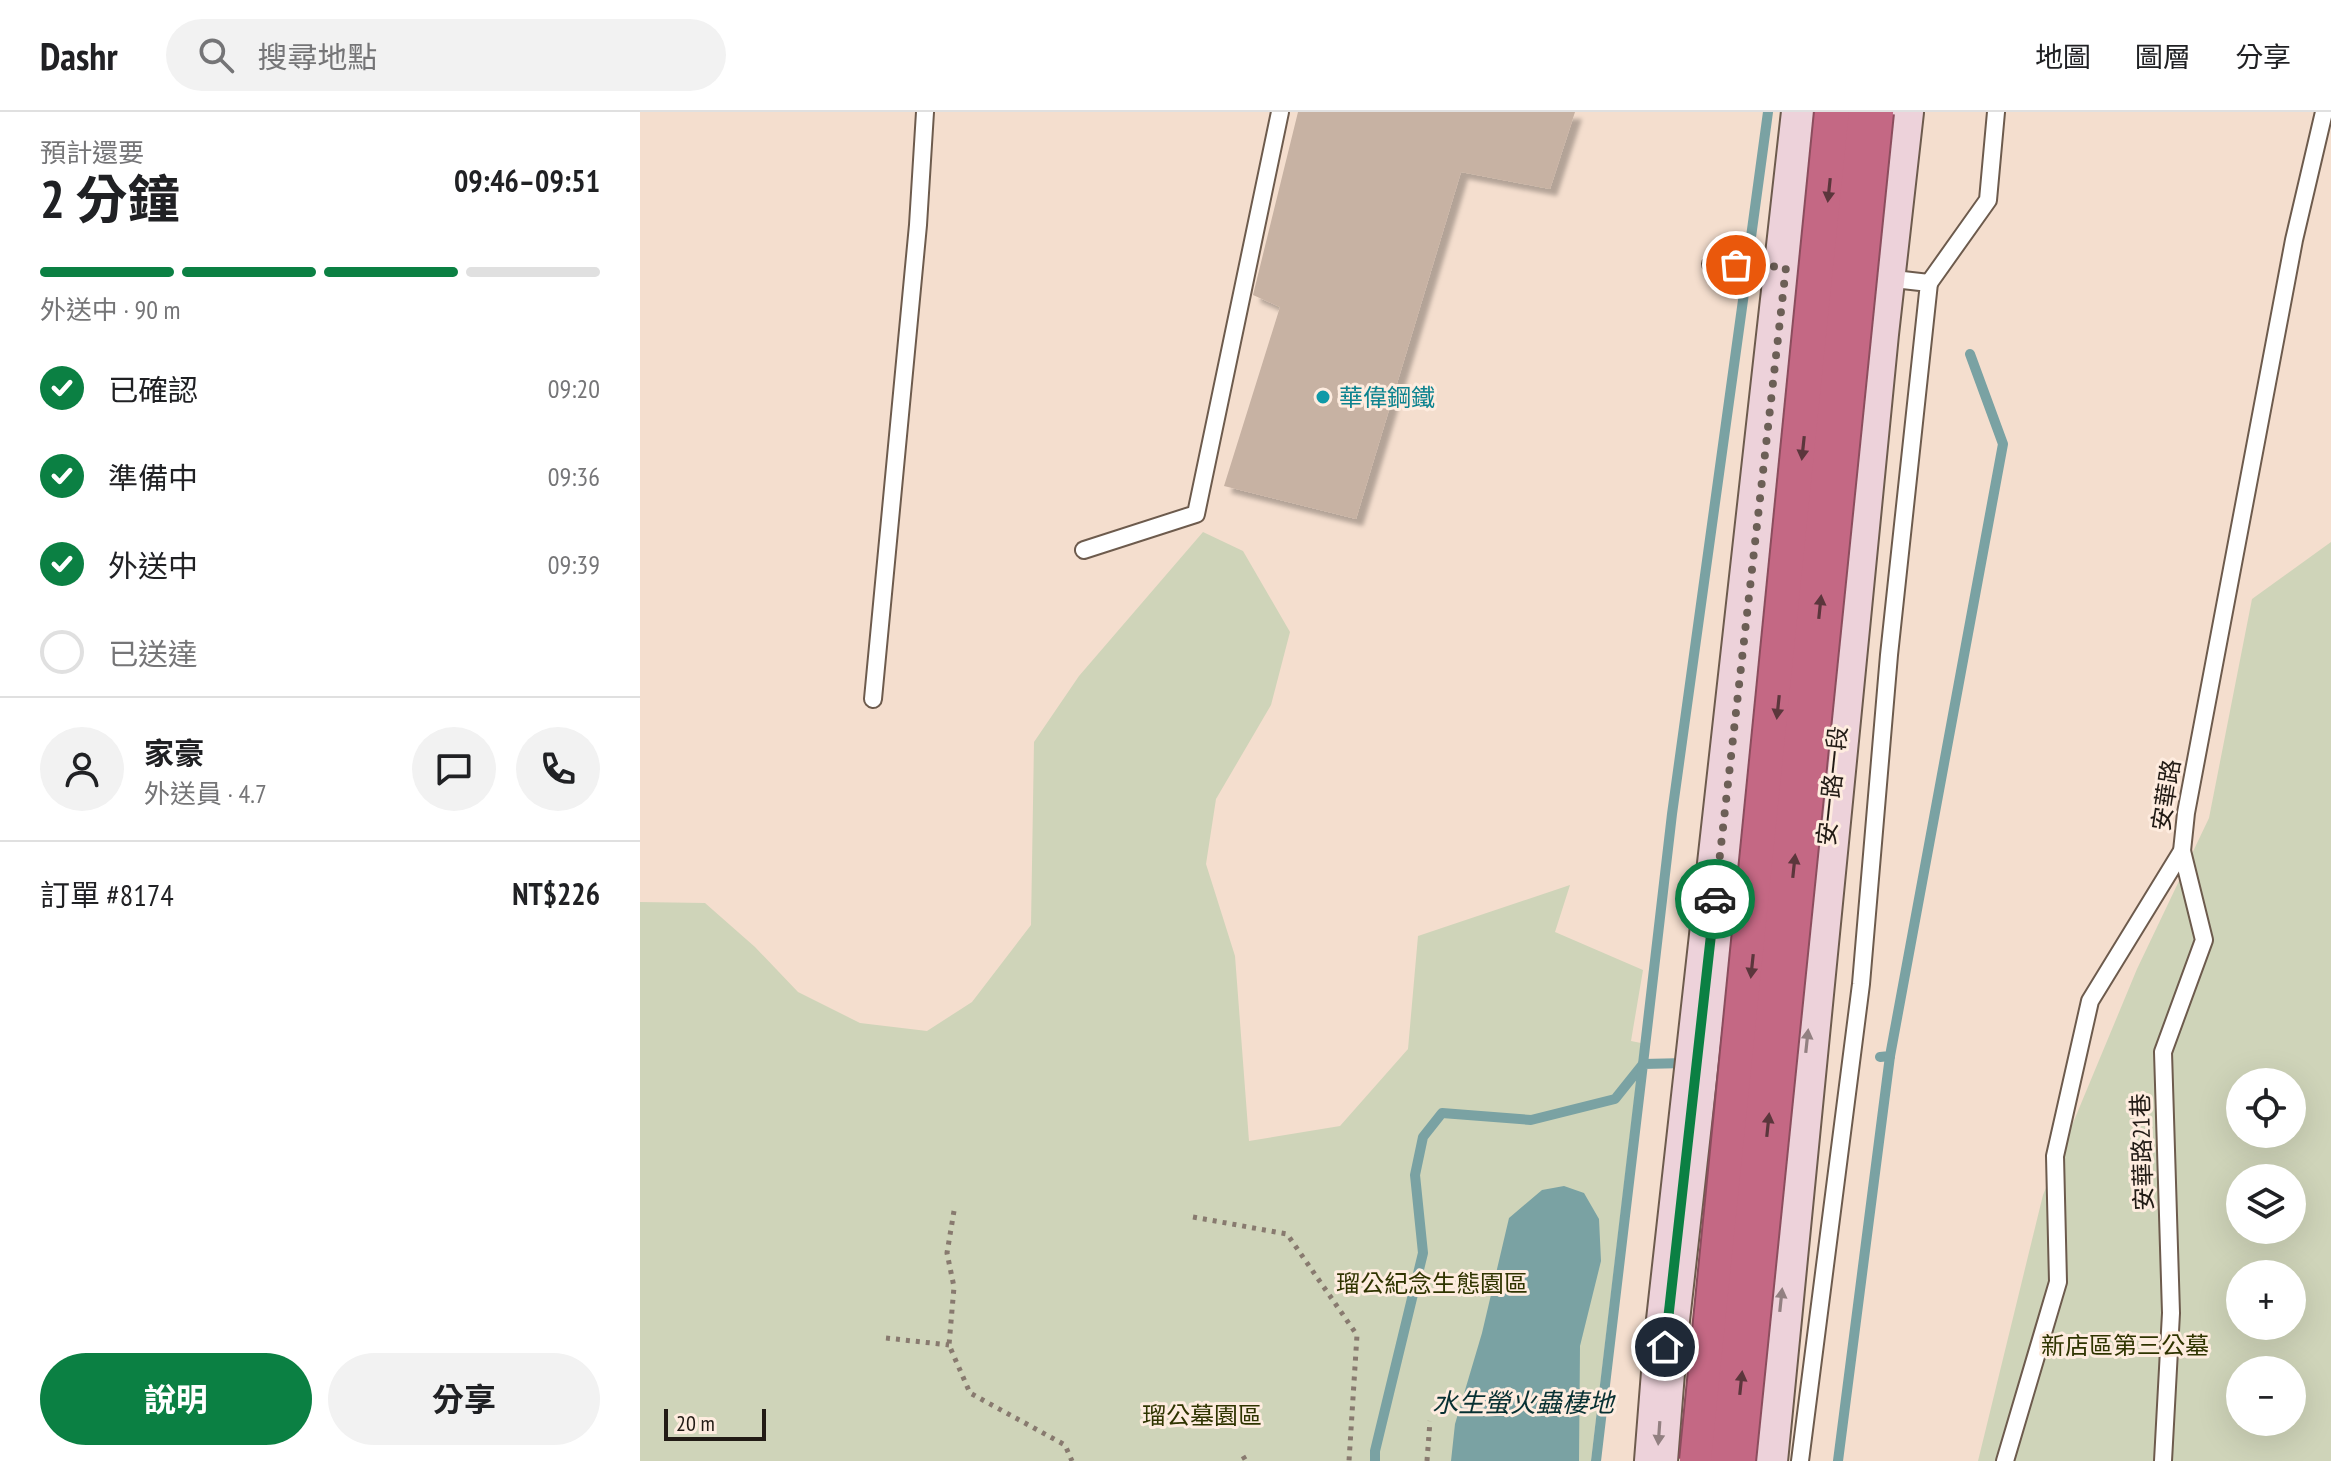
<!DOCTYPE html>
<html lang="zh-TW">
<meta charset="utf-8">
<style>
body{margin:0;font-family:"PT Sans Narrow","Noto Sans TC",sans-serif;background:#f2f2f2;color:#202124;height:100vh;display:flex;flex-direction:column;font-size:30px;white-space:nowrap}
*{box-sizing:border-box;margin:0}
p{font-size:26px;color:#757577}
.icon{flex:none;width:44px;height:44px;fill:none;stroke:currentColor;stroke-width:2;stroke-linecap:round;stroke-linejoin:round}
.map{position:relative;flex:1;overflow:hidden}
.details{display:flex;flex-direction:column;background:#fff;width:640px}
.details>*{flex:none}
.fabs{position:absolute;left:1586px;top:956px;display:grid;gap:16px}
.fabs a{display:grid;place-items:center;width:80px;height:80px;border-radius:50%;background:#fff;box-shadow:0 8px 32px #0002;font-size:40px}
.scale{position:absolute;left:24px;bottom:20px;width:102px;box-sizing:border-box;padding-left:8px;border:4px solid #221b15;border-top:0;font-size:22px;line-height:28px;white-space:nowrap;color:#221b15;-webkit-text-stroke:6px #feecdf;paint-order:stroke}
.pin{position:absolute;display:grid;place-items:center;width:68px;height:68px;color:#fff;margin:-34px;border:4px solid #fff;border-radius:50%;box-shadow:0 2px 8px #0007}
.courier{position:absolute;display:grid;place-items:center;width:80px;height:80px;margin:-40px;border:6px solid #0b8043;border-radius:50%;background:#fff;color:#222;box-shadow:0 2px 10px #0007}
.head em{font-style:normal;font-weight:700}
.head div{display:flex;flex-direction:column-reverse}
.head{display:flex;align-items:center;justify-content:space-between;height:136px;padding:0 40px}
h1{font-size:52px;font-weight:700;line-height:60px}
.bar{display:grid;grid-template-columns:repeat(4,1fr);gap:12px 8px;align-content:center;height:96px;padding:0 40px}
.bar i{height:10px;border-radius:6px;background:#e0e0e0}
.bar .current{background:#0b8043}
.bar p{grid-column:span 4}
.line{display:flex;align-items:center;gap:20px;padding:0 40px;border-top:2px solid #e0e0e0}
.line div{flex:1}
.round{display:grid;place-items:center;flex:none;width:84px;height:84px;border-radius:42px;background:#f2f2f2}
ol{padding:0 40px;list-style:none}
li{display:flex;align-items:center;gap:24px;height:88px}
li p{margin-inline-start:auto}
li .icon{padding:8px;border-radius:50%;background:#0b8043;color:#fff;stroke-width:4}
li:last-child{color:#757577}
li i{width:44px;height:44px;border:4px solid #e0e0e0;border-radius:50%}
.cta{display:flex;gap:16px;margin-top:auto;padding:16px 40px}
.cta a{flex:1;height:92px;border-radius:48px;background:#0b8043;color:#fff;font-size:32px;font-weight:700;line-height:92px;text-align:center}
.cta a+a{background:#f2f2f2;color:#202124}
header{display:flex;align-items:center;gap:48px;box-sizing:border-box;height:112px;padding:0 40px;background:#fff;border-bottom:2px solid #e0e0e0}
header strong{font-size:38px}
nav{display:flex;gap:44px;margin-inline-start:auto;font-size:28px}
.search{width:560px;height:72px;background:#f2f2f2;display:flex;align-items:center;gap:20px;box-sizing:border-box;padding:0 28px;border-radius:44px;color:#757577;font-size:30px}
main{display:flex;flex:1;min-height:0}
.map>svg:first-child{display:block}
</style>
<header>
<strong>Dashr</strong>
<div class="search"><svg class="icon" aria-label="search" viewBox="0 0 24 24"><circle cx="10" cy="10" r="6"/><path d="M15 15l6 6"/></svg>搜尋地點</div>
<nav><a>地圖</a><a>圖層</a><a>分享</a></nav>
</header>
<main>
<section class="details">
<div class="head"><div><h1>2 分鐘</h1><p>預計還要</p></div><em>09:46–09:51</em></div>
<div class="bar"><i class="current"></i><i class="current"></i><i class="current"></i><i></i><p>外送中 · 90 m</p></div>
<ol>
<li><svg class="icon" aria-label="check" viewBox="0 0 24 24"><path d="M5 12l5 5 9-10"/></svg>已確認<p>09:20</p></li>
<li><svg class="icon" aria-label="check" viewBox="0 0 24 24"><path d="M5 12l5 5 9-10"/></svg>準備中<p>09:36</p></li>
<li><svg class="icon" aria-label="check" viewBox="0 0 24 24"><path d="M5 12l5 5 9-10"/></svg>外送中<p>09:39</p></li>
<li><i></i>已送達</li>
</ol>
<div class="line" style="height:144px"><a class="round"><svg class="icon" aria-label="person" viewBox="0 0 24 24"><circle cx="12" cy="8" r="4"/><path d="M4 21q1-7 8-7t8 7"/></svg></a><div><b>家豪</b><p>外送員 · 4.7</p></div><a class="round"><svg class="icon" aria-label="chat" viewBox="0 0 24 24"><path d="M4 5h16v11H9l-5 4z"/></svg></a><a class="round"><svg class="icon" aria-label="phone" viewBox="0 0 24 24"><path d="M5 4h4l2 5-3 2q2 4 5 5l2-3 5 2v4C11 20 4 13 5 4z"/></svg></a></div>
<div class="line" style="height:104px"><div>訂單 #8174</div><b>NT$226</b></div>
<div class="cta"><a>說明</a><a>分享</a></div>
</section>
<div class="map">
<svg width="1691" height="1349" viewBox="0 0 1691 1349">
<defs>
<filter id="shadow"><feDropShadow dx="7" dy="7" stdDeviation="2" flood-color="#0004"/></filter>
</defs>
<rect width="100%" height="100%" fill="#f4dece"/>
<g fill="#cfd4b9" fill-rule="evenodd">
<path d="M563 420 603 439 650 520 631 593 576 687 566 752 595 844 609 1029 700 1014 768 937 778 824 930 773 915 820 1003 858 991 929 1001 931 951 1349H0V790L65 791 115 835 158 880 220 911 287 919 332 890 391 813 394 630 439 564Z"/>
<path d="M1691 430V1349H1338L1403 1083 1497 857 1569 706 1612 487ZM1600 970H1652V1022H1600ZM1600 1066H1652V1118H1600ZM1600 1162H1652V1214H1600ZM1600 1258H1652V1310H1600Z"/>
</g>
<path fill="#7aa2a3" d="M924 1074 944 1081 959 1107 961 1149 940 1234 939 1349H811L815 1312 842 1221 869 1106 902 1078Z"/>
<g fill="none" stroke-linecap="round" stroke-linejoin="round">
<g stroke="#7aa2a3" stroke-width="10">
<path d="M1111 125 1128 0"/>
<path d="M1240 945 1250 944 1363 332 1330 242"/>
<path d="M735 1349V1339L783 1141 775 1063 783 1025 802 1001 891 1008 975 987 1003 952 1032 702 1104 181"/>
<path d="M956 1349 1003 952 1046 951"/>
<path d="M1198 1349 1250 944"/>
</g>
</g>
<path fill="#c7b2a3" filter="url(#shadow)" d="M658 0H935L910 77 821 60 716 407 584 374 640 195 613 183Z"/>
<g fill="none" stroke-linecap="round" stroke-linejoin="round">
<g stroke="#6d5b4d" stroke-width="20">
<g id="lane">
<path d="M1071 152 1145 155"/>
<path d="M1289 171 1348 88 1356 0"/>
<path d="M444 438 556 402 640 0"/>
<path d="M233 587 278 113 285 0"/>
<path d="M1160 1349 1221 872 1249 543 1289 171 1245 166"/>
<path d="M1365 1349 1418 1170 1415 1044 1450 889 1542 739 1546 701 1654 128 1684 0"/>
<path d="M1523 1349 1531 1201 1523 940 1564 828 1542 739"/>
</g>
</g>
<g stroke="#6d5b4d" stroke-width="46">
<g id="secondary">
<path d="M1016 1349 1025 1235 1163 0"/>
<path d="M1126 1349 1237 222 1262 0"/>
</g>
</g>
<g stroke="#887a6f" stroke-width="5" stroke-dasharray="4 6" stroke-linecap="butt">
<path d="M314 1099 307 1141 314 1175 309 1233 330 1281 425 1333 432 1349"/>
<path d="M553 1105 647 1122 717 1223 709 1349"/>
<path d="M246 1226 309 1233"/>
<path d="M603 1344 606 1349"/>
<path d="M787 1349 790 1309"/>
</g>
<use href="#lane" stroke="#fff" stroke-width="16"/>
<use href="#secondary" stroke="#edd2da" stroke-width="42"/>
<g stroke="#8b4d5d" stroke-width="48" stroke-linecap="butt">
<g id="highway-bridge">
<path d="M1062 1349 1197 0"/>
<path d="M1093 1349 1231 0"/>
</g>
</g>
<use href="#highway-bridge" stroke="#c46884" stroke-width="44"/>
</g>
<defs><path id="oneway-solid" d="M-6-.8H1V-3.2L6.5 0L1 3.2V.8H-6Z" transform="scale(2)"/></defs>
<g fill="#5b363c">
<use href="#oneway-solid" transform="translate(1189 78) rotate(96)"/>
<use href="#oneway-solid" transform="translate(1163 336) rotate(96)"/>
<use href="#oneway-solid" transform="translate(1180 495) rotate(-84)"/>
<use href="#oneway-solid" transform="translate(1138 595) rotate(96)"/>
<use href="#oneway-solid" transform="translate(1154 754) rotate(-84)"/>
<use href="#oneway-solid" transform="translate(1112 854) rotate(96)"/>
<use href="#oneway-solid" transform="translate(1128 1013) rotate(-84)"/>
<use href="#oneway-solid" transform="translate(1101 1271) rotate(-84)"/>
</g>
<g fill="#928081">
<use href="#oneway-solid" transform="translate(1167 929) rotate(-84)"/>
<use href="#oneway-solid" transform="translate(1141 1188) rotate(-84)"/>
<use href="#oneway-solid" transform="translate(1019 1321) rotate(94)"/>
</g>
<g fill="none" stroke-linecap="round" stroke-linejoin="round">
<path stroke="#6c5f56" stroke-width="8" stroke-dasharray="0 14.4" d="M1075 787 1146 155 1096 153"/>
<path stroke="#0b8043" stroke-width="10" d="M1025 1235 1075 787"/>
</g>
<circle fill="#0f9aa8" stroke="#feecdf" stroke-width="3" cx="683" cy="285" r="8"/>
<g text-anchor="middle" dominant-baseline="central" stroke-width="6" stroke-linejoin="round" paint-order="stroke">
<g font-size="24" fill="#0d838f" stroke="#feecdf" text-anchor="start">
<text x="699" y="285">華偉鋼鐵</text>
</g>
<g font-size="24" fill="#221b15" stroke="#feecdf">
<text transform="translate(1192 674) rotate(-84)">安一路一段</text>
<text transform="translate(1526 683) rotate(-81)">安華路</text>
<text transform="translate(1502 1040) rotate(-92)">安華路21巷</text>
</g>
<g font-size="24" fill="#2f3400" stroke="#feecdf">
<text x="792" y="1171">瑠公紀念生態園區</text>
<text x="1485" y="1233">新店區第三公墓</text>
<text x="562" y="1303">瑠公墓園區</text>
</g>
<g font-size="26" font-style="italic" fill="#073032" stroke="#feecdf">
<text x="883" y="1290">水生螢火蟲棲地</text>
</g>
</g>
</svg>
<div class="fabs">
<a><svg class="icon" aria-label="locate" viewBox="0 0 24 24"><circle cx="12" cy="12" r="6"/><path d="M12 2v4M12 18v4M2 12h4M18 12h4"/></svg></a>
<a><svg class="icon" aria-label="layers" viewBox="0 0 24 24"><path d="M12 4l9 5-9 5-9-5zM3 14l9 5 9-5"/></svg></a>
<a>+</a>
<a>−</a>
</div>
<div class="scale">20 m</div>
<div class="pin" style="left:1096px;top:153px;background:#ea580c"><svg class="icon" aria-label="bag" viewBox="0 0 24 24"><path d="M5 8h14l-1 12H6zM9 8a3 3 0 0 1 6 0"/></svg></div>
<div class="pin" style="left:1025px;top:1235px;background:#1f2937"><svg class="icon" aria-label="home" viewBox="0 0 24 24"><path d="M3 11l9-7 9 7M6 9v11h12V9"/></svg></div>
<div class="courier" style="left:1075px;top:787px"><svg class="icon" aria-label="car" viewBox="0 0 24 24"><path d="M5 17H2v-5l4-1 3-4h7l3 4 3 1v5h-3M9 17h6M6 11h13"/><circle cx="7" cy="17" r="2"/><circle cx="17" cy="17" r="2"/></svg></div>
</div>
</main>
